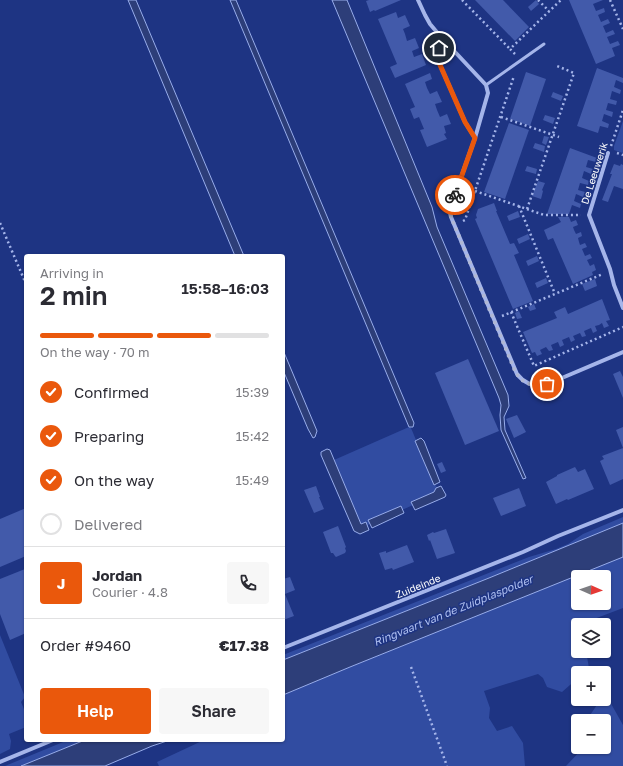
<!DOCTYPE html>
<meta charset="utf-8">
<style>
body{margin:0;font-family:"Golos Text",sans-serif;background:#f7f7f7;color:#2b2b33;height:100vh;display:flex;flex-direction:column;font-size:15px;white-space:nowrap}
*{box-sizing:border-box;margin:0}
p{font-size:13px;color:#7c7c81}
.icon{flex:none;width:22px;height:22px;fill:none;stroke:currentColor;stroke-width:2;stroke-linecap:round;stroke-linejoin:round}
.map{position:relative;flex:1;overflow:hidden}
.side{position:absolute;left:24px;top:254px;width:261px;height:488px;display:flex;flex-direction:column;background:#fff;border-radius:4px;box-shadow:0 1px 3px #0004}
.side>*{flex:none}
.needle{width:26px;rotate:92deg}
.controls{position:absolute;left:571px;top:570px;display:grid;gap:8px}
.controls a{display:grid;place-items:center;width:40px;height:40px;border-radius:4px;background:#fff;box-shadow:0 1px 3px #0004;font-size:20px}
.pin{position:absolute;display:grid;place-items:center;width:34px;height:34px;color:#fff;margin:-17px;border:2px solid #fff;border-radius:50%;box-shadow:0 1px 4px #0007}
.courier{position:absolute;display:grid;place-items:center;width:40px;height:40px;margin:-20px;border:3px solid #ea580c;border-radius:50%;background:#fff;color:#222;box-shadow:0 1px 5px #0007}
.head em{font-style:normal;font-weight:600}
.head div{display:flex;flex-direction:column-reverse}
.head{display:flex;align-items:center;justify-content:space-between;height:68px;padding:0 16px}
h1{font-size:26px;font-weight:600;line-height:30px}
.bar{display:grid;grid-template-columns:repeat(4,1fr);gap:6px 4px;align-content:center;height:48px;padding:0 16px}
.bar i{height:5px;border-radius:3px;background:#e1e1e2}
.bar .active{background:#ea580c}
.bar p{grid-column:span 4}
.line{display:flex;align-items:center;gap:10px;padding:0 16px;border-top:1px solid #e1e1e2}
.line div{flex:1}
.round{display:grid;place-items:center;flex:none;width:42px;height:42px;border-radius:4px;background:#f7f7f7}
ol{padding:0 16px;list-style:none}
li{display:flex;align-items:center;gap:12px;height:44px}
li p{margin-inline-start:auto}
li .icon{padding:4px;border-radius:50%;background:#ea580c;color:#fff;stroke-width:4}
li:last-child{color:#7c7c81}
li i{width:22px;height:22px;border:2px solid #e1e1e2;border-radius:50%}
.action{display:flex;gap:8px;margin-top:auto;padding:8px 16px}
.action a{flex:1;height:46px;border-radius:4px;background:#ea580c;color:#fff;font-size:16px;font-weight:600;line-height:46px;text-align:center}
.action a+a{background:#f7f7f7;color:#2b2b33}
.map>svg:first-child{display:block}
</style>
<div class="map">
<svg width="623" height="766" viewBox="0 0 623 766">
<rect width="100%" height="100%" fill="#1e3483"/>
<g fill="#314ca1" fill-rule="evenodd">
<path d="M623 121V153L614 150V146Z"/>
<path d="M409 427 411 428 416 440 415 441 434 485 435 484 437 488H436L434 492 412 502 413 505 402 510 401 506 368 520 370 524 367 525 366 522 361 524 334 460Z"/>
<path d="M623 517V523L489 578 283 660V655L529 557 556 549 568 544 583 534Z"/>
<path d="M623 557V608L594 619 595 625H578V651H586L589 668 584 673H578V678L562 692 547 687 543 678 538 674 484 691 490 708 489 718 497 731 512 726 523 743 525 766H159L157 762 204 740H283V695L350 667ZM578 577H604V603H578Z"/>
<path d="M0 635 25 697 21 702 26 714V727L9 734 11 741 10 749 0 754Z"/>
<path d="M605 693 623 725V766H566L584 747H604V721H586L601 699H604V695Z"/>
<path d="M68 740H85L21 766H5Z"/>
</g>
<g fill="#2d3e79" stroke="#98adeb">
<path d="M128 0H136L244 256H235Z"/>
<path d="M230 0H236L414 423 413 427H409Z"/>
<path d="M332 0H347L432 207 437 227 508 395 509 406 504 417 505 430 526 478 523 479 501 430 500 415 501 405 499 398Z"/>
<path d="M283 350 317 431 315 437 313 438 308 429 283 370Z"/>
<path d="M421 438 424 441 440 482 434 485 415 441Z"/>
<path d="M327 449 330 450 361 524 366 522 369 530 360 534 354 531 321 455V452Z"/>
<path d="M441 486 446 495 445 497 415 510 411 502 434 492 436 488Z"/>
<path d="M401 506 404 513 372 528 368 520Z"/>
<path d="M623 523V557L350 667 283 695V660L489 578Z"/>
<path d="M85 740H170L152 746 105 766H21Z"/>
</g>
<g fill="#425aaa">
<path d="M369 0H401L375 11 374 10 370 12 366 1Z"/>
<path d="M475 0H503L529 27 515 41Z"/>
<path d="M536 0 539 4 531 11 528 7Z"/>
<path d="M569 0H603L593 4 596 11 604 8 605 12 598 15 601 22 608 19 610 23 603 26 606 33 613 30 615 34 607 37 610 44 618 41 620 45 612 48 615 56 596 64Z"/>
<path d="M396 12 398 18 405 15 410 26 403 29 405 34 407 41 415 38 419 48 412 51 414 57 422 54 426 65 395 78 390 67 397 64 378 19Z"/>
<path d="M597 68 623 78V83L616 80 614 87 621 90 620 94 612 91 610 99 617 101 616 105 608 103 606 110 613 112 612 117 604 114 602 121 609 124 608 128 600 126 598 133 577 126Z"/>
<path d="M526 72 546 79 530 126 510 119Z"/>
<path d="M430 73 432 79 425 82 427 88 430 94 437 91 442 102 435 104 437 110 440 117 447 114 451 124 444 126 446 133 444 134 447 139 427 147 420 130 424 129 419 117 414 119 410 109 415 107 405 84Z"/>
<path d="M553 92 563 96 561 101 551 97Z"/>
<path d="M545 115 555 118 553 124 543 120Z"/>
<path d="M509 123 529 130 505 199 484 192Z"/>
<path d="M544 136 549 137 546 145 542 143Z"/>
<path d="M535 143 545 146 544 152 533 148Z"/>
<path d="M570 148 597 158 596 162 588 160 586 167 593 169 591 174 584 171 582 178 589 181 588 185 580 183 578 190 585 192 583 197 576 194 574 201 581 204 580 208 572 205 569 214H547Z"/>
<path d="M614 164 620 166 621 164 623 165V189L614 186 608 202 602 200 612 174H610Z"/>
<path d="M527 166 537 169 536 174 525 171Z"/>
<path d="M538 181 545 183 542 190 543 191 541 199 532 196Z"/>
<path d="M494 203 497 211H496L510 244 514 243 519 253 514 255 533 301 513 309 475 219 477 218 476 215 478 209Z"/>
<path d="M518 211 520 217 509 221 507 216Z"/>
<path d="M558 217H569L571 222 576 220 578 225 573 227 574 230 576 234 581 232 582 236 578 238 579 242 580 245 585 243 587 247 582 249 585 256 590 254 592 258 587 260 590 266 594 264 596 270 592 272 593 275 573 284 553 238 548 240 544 230 561 222Z"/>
<path d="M528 234 530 239 519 244 517 239Z"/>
<path d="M537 256 539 261 528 266 526 261Z"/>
<path d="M546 278 548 283 537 288 535 283Z"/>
<path d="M595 279 597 286 585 291 582 284Z"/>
<path d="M602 299 610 320 606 321 609 326 604 328 602 323 599 325 595 326 597 331 593 333 591 328 584 331 586 336 582 337 580 333 573 336 575 340 571 342 569 337 562 340 564 345 560 347 558 342 551 345 553 350 549 351 546 347 540 350 542 354 537 356 535 352 532 353 523 332 557 318 554 312 565 307 568 314Z"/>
<path d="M534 304 536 309 530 311 528 307Z"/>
<path d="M519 311 522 318 517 319 515 313Z"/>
<path d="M468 359 499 431 465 445 435 373Z"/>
<path d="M620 371 623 377V398L613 374Z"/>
<path d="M517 415 526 432 514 438 506 419Z"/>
<path d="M623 427V479L610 485 600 461 604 459 602 456 623 448 616 430Z"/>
<path d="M442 462 446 471 441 473 437 464Z"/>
<path d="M575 467 578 472 585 469 594 489 568 500 567 499 556 504 546 482 557 476V475Z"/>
<path d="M316 486 320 497H319L324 509 314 513 304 490Z"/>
<path d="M519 488 526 506 501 516 493 498Z"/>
<path d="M26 508V556L0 567V519Z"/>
<path d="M338 526 346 547 345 548 346 551 345 553 336 557 335 556 333 553H331L323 532Z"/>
<path d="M446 529 455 553 437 559 430 540 429 541 427 535 433 532 434 533Z"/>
<path d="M407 545 414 562 393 570 392 568 385 570 379 553 386 551V553Z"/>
<path d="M25 569 26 633 10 640 0 614V579Z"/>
<path d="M290 577 295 590 285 594 294 616 283 620V579Z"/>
</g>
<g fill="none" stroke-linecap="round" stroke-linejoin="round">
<g stroke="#a5b5ea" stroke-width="2.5" stroke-dasharray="2 3" stroke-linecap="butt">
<path d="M462 0 510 49"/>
<path d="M538 0 549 11"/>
<path d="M610 0 623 29"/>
<path d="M515 54 510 49 542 18 561 0"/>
<path d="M501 117 559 137"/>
<path d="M611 146 623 110"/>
<path d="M617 153 623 155"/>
<path d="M475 191 544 215H581"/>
<path d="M519 206 555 294"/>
<path d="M527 209 574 73 557 66"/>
<path d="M463 221 465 220 514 76"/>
<path d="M0 223 26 284"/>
<path d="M511 312 534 366 623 327"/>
<path d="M502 316 603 274"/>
<path d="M411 667 447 766"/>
</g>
<path stroke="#a5b5ea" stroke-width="3" d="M486 85 544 44"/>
<g stroke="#a5b5ea" stroke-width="4">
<path d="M418 0 425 15 430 24 441 37 486 85 488 93 475 138 452 203 450 213 451 217 517 374C523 382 533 387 543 386L623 352"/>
<path d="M441 37 437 58 465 122 475 138"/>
<path d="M608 153 589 215 610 269 614 285 623 308"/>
<path d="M283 648 523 552 558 536 623 510"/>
<path d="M0 762 53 740"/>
</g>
</g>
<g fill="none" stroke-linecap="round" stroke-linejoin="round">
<path stroke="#b0b8d4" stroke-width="4" stroke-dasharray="0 7.2" d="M455 195C452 202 450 209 451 217L515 371C521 383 534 388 547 384"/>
<path stroke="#ea580c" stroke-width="5" d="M439 48 437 58 465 122 475 138 455 195"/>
</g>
<g text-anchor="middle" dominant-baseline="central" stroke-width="3" stroke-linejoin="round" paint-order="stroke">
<g font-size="10" fill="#fff" stroke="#1e3483">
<text transform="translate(594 173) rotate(-72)">De Leeuwerik</text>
<text transform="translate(418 586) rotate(-22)">Zuideinde</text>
</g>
<g font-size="11" font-style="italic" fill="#b0c0f1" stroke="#1e3483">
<text transform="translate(453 610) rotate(-22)">Ringvaart van de Zuidplaspolder</text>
</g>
</g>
</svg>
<div class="controls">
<a><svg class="needle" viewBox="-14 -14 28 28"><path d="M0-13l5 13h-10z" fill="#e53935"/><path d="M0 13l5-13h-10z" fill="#7c7c81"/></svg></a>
<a><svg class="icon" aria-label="layers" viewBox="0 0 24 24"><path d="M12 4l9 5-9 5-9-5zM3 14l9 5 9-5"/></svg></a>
<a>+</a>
<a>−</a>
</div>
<div class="pin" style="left:547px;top:384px;background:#ea580c"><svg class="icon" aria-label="bag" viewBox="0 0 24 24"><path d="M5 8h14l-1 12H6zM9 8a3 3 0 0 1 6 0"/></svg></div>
<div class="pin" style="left:439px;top:48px;background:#1f2937"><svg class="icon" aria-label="home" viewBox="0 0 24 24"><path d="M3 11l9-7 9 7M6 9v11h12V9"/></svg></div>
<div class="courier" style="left:455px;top:195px"><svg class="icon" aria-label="bike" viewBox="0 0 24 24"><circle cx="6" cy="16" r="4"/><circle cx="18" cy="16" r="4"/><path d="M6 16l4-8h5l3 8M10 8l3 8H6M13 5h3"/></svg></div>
<section class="side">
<div class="head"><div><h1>2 min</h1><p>Arriving in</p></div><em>15:58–16:03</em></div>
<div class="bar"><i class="active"></i><i class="active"></i><i class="active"></i><i></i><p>On the way · 70 m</p></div>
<ol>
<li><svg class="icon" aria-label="check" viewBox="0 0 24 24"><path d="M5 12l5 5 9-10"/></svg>Confirmed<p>15:39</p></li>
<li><svg class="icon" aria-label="check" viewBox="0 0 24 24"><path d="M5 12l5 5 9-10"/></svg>Preparing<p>15:42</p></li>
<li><svg class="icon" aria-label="check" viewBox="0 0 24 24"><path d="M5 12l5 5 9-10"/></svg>On the way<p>15:49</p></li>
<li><i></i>Delivered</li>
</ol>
<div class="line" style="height:72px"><b class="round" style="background:#ea580c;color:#fff">J</b><div><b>Jordan</b><p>Courier · 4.8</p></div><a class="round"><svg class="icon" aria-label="phone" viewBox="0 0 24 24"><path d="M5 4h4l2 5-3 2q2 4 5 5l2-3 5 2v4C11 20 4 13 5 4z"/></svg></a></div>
<div class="line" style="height:52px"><div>Order #9460</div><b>€17.38</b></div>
<div class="action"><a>Help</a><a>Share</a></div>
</section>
</div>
